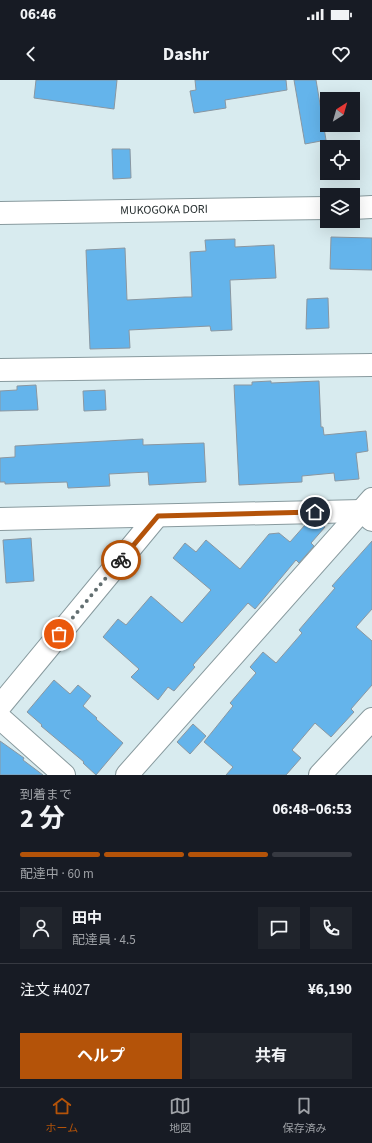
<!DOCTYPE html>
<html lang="ja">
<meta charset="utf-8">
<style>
body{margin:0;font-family:"Source Sans 3","Noto Sans JP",sans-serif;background:#20242c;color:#f1f3f6;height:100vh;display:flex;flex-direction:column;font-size:15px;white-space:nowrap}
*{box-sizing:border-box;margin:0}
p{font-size:13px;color:#9ea1a6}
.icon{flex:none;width:22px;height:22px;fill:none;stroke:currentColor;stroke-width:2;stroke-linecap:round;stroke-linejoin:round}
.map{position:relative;height:695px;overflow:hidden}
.side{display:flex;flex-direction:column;background:#171b24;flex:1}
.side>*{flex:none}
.needle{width:26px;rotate:37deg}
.buttons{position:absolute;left:320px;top:12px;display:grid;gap:8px}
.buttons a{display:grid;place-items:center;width:40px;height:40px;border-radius:0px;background:#171b24;box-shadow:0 4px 16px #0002;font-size:20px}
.pin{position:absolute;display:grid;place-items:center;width:34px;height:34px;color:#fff;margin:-17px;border:2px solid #fff;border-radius:50%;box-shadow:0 1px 4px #0007}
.courier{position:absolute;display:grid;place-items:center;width:40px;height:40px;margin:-20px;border:3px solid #b45309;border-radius:50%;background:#fff;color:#222;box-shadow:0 1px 5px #0007}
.headline em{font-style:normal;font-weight:700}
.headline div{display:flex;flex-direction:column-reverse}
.headline{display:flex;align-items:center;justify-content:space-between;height:68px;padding:0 20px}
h1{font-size:26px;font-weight:700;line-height:30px}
.bar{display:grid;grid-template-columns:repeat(4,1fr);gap:6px 4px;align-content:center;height:48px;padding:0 20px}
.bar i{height:5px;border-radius:3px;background:#363941}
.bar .current{background:#b45309}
.bar p{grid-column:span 4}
.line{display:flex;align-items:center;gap:10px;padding:0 20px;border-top:1px solid #363941}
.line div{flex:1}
.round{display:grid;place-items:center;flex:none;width:42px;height:42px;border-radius:0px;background:#20242c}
.primary-button{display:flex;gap:8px;margin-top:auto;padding:8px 20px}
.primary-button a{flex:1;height:46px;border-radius:0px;background:#b45309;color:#fff;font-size:16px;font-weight:700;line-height:46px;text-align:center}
.primary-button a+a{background:#20242c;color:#f1f3f6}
.status{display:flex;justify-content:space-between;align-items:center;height:28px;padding:0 20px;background:#171b24;direction:ltr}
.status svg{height:11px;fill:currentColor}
header{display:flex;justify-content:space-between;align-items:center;height:52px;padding:0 20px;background:#171b24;font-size:18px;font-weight:700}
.menu{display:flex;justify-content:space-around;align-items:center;height:56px;border-top:1px solid #363941;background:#171b24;font-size:11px;color:#9ea1a6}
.menu a{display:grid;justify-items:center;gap:2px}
.menu .current{color:#b45309}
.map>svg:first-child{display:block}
</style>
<div class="status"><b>06:46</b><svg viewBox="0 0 49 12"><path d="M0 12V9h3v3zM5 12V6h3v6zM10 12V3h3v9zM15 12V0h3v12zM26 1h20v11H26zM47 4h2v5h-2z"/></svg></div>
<header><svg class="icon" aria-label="back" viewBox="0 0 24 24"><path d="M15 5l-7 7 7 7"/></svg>Dashr<svg class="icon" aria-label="heart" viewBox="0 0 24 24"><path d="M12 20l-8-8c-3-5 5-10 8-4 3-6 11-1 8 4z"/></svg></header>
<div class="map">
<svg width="372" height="695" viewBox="0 0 372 695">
<rect width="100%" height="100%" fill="#d8ebef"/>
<g fill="#64b4eb" stroke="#8a97a1">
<path d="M36 0H117L114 29 34 18Z"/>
<path d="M195 0H286L287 10 225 20 226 28 194 33 190 11 196 10Z"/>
<path d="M294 0H316L326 60 305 64Z"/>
<path d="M112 69H130L131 98 113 99Z"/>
<path d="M331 157 372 158V190L330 189Z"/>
<path d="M235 159V167L274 165 276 198 230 200 232 250 211 251 210 246 129 250 130 268 90 269 86 170 125 168 127 220 185 217H192L190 172 206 171 205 160Z"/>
<path d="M328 218 329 248 306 249 307 219Z"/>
<path d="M271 301V303L319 301 321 347H323L324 355 366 351 368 371 356 373 359 399 335 401 334 393 302 396V402L239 405 234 305H252V302Z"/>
<path d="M36 305 38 330 0 331V311L17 310V306Z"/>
<path d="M105 310 106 330 84 331 83 311Z"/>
<path d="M143 359V365L204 363 206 402 149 405 148 392 109 394 110 406 68 408 67 402 5 404V402H0V378L15 377V366Z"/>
<path d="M323 444 325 447 311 463 314 466 299 483 296 480 255 529 248 523 193 585 195 587 174 611 168 607 158 620 131 597 139 589 103 557 118 539 126 545 151 516 182 543 211 510 173 478 185 463 196 472 206 460 240 489 269 454 279 453 290 462 305 445Z"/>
<path d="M31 458 34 501 6 503 3 460Z"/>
<path d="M372 461V529L356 547 372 561V605L351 629 354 632 331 657 315 643 292 670 301 678 286 695H226L233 687 204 662 233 626 230 623 256 593 250 587 263 572 276 583 302 553 299 550 335 508 332 506Z"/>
<path d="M54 600 70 614 78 605 91 616 83 626 97 638 96 639 123 663 96 695 83 683 84 682 41 646 42 645 27 632Z"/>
<path d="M193 644 206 656 190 674 177 662Z"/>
<path d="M0 661 24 678 23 680 43 695H0Z"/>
</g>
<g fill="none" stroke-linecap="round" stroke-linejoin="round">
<g stroke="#889a9e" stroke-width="24">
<g id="minor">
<path d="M0 290 372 285"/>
<path d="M0 439 362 431 372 440"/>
<path d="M0 626 157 436"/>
<path d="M0 638 64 695"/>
<path d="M127 695 372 419"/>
<path d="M320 695 372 639"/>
</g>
</g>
<g stroke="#889a9e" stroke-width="24">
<g id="tertiary">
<path d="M353 128 372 127"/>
<path d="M0 133 327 128"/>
</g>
</g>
<use href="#minor" stroke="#fff" stroke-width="22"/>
<use href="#tertiary" stroke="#fff" stroke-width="22"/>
</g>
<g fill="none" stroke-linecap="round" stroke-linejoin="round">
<path stroke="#636f71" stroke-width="4" stroke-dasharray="0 7.2" d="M59 554 121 480"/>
<path stroke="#b45309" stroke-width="5" d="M121 480 158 436 315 432"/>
</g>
<g text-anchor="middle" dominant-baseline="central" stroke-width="3" stroke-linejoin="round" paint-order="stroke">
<g font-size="12" fill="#242c2d" stroke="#fff">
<text transform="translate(164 130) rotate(-1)">MUKOGOKA DORI</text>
</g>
</g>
</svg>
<div class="buttons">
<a><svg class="needle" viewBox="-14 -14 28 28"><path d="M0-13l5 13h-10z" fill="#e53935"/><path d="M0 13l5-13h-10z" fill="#9ea1a6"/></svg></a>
<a><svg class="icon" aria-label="locate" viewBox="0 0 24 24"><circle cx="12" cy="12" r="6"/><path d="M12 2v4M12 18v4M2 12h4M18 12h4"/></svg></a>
<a><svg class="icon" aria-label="layers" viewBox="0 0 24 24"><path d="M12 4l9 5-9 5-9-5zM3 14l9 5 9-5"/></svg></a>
</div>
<div class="pin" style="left:59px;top:554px;background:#ea580c"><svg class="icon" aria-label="bag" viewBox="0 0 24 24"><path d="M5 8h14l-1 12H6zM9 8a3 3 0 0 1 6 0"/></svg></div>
<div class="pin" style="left:315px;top:432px;background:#1f2937"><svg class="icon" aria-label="home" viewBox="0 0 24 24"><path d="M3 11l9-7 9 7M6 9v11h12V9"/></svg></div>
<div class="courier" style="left:121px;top:480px"><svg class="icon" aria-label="bike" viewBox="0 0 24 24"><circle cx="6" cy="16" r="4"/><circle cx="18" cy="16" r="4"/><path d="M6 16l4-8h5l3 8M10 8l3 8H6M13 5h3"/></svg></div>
</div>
<section class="side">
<div class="headline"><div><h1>2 分</h1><p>到着まで</p></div><em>06:48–06:53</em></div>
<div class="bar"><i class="current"></i><i class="current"></i><i class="current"></i><i></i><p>配達中 · 60 m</p></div>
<div class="line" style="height:72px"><a class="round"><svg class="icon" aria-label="person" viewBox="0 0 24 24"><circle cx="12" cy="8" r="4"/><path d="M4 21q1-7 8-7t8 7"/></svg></a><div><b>田中</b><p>配達員 · 4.5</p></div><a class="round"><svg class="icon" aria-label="chat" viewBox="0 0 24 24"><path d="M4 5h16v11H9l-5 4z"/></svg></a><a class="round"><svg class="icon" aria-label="phone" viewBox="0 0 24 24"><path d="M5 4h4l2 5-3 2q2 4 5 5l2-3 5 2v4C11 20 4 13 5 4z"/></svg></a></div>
<div class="line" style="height:52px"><div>注文 #4027</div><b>¥6,190</b></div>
<div class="primary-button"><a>ヘルプ</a><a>共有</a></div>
</section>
<nav class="menu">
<a class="current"><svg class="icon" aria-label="home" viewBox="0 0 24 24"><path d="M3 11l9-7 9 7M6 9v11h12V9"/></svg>ホーム</a>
<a><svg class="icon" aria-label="map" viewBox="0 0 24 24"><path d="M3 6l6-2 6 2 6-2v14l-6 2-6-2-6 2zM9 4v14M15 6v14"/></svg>地図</a>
<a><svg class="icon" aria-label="saved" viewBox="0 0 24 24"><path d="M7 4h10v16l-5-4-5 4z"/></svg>保存済み</a>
</nav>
